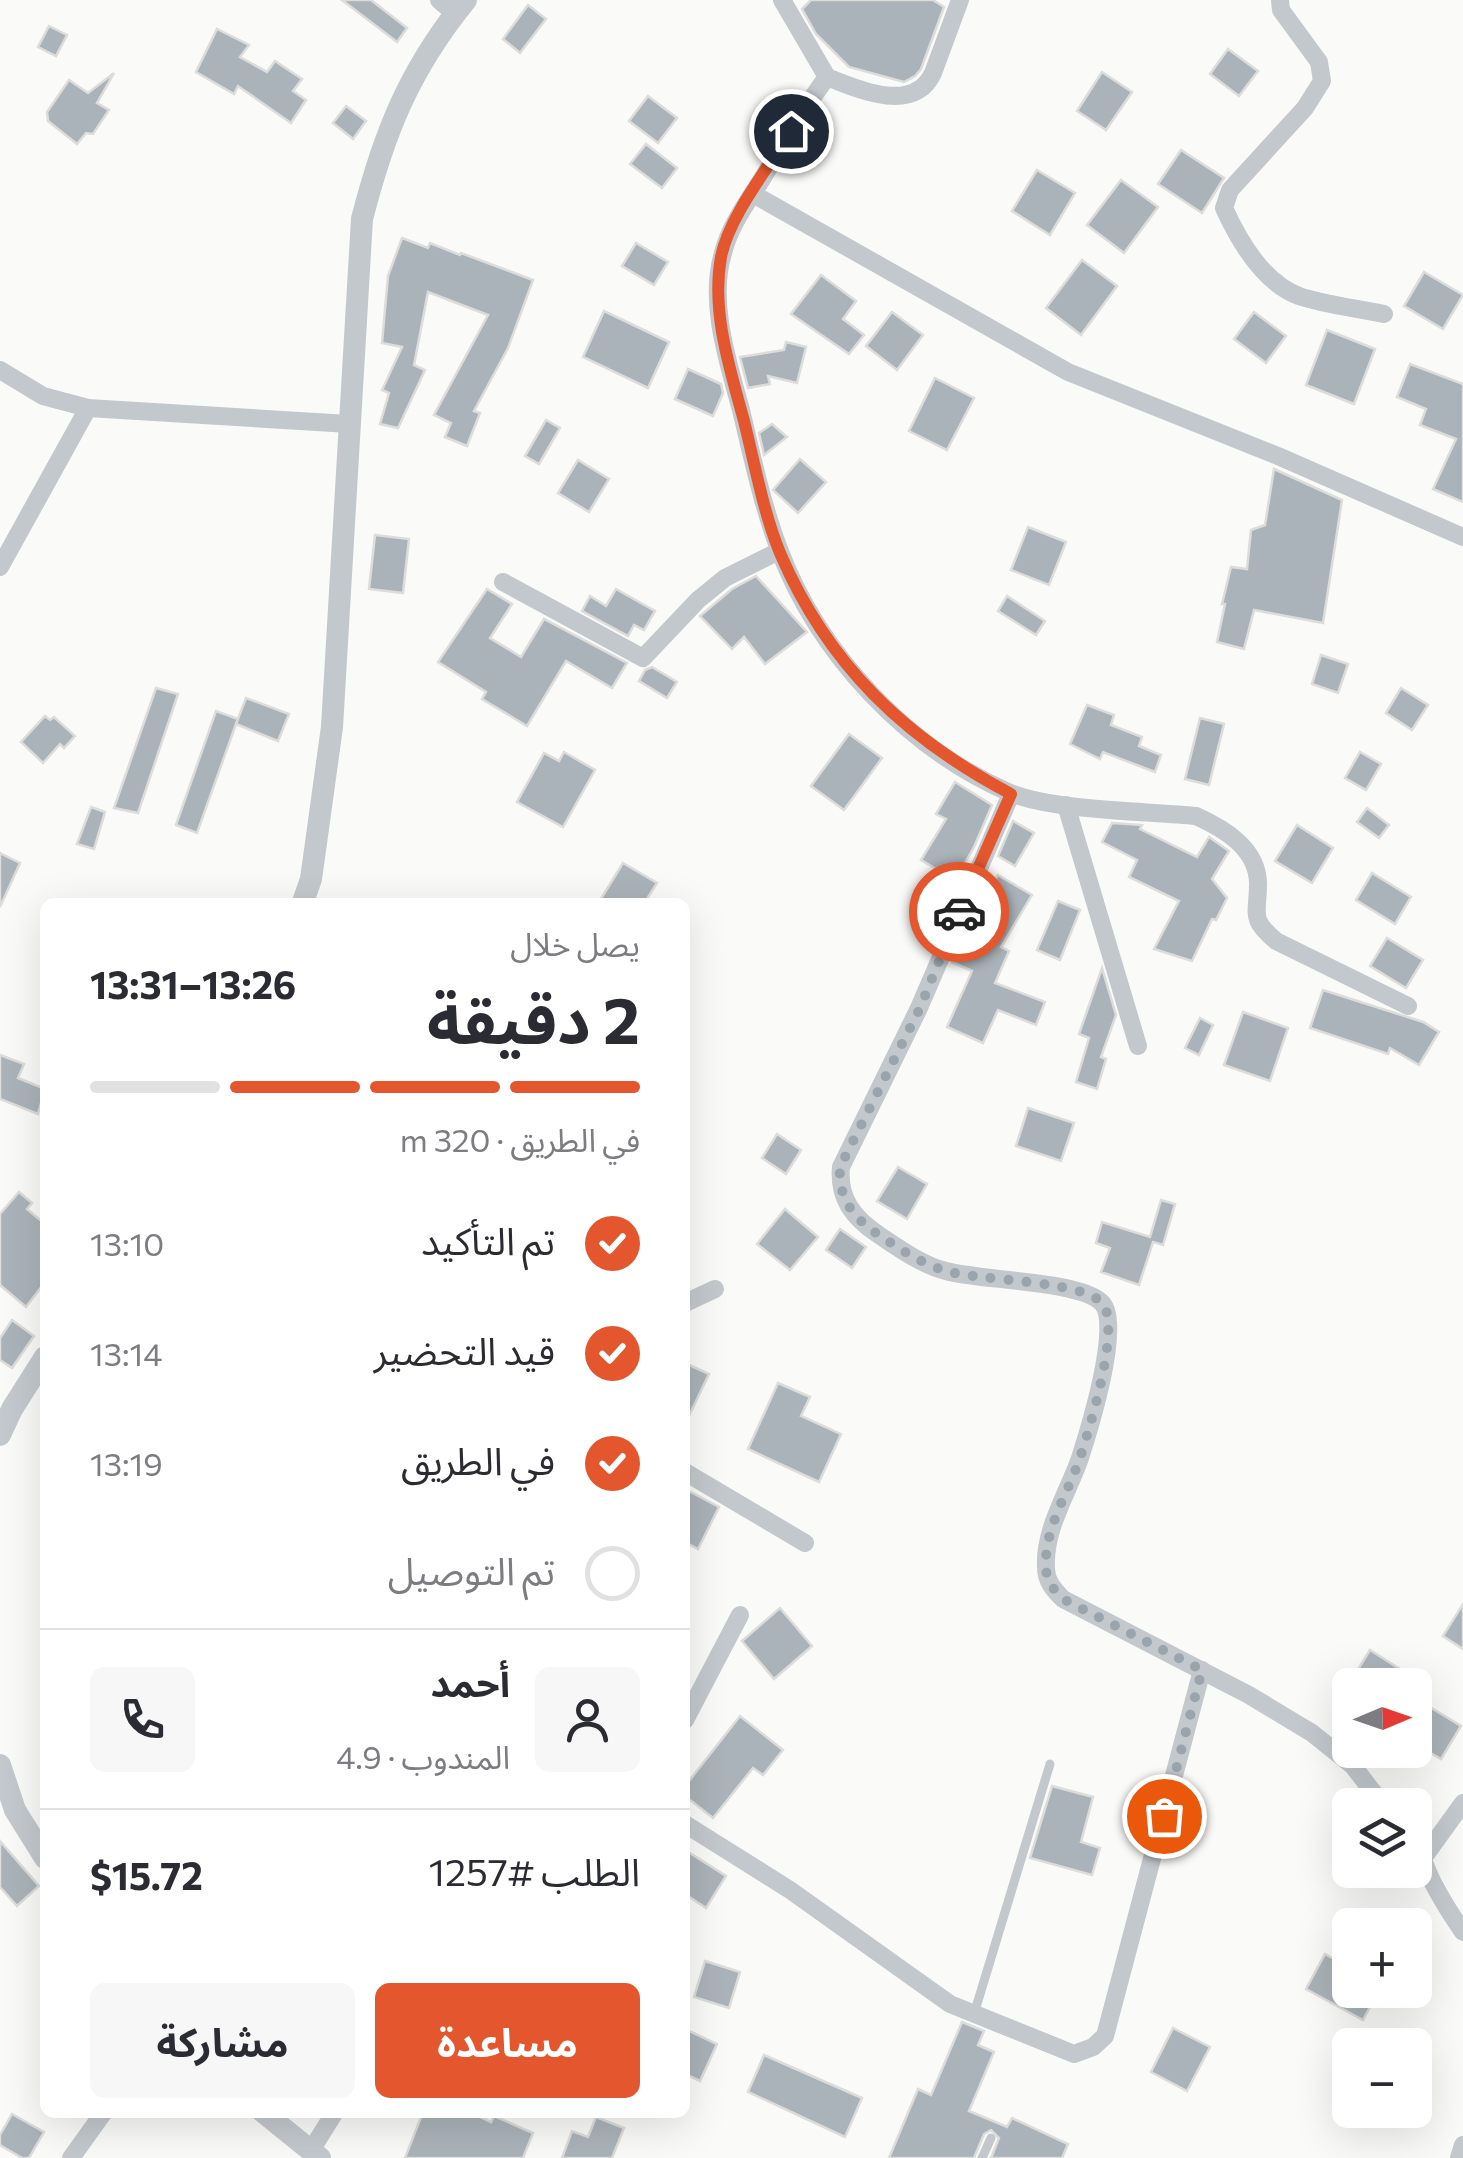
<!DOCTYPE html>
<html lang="ar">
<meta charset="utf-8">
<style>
body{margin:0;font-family:Commissioner,"Noto Sans Arabic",sans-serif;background:#f7f7f7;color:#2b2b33;direction:rtl;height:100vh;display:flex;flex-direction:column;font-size:38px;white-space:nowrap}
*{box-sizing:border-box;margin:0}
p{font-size:32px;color:#7c7c81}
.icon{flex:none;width:55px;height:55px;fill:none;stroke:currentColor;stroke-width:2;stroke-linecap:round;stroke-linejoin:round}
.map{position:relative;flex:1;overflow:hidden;direction:ltr}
.drawer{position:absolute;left:40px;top:898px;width:650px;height:1220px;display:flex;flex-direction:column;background:#fff;border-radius:15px;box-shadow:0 10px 40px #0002;direction:rtl}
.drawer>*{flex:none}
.needle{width:65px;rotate:88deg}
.controls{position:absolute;left:1332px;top:1668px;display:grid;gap:20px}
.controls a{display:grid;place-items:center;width:100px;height:100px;border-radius:15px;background:#fff;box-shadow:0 10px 40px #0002;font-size:50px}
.pin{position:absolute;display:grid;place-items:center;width:85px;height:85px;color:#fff;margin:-42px;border:5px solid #fff;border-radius:50%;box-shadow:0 2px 10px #0007}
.courier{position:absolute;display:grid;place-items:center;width:100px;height:100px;margin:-50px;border:8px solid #e4572e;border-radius:50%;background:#fff;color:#222;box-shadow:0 2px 12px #0007}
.head em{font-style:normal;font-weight:700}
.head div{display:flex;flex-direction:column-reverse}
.head{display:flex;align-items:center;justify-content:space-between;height:170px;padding:0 50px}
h1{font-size:65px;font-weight:700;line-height:75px}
.bar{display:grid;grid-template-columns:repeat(4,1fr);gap:15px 10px;align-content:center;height:120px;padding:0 50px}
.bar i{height:12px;border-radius:8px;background:#e1e1e2}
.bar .active{background:#e4572e}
.bar p{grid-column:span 4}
.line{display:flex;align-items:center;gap:25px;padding:0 50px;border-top:2px solid #e1e1e2}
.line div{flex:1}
.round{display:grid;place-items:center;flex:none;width:105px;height:105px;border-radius:15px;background:#f7f7f7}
ol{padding:0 50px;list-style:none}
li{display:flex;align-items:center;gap:30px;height:110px}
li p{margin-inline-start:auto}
li .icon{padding:10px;border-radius:50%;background:#e4572e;color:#fff;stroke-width:4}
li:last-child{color:#7c7c81}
li i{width:55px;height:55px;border:5px solid #e1e1e2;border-radius:50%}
.action{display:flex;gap:20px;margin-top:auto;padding:20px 50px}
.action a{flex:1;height:115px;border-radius:15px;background:#e4572e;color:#fff;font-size:40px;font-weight:700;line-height:115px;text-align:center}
.action a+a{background:#f7f7f7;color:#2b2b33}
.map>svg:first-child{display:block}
</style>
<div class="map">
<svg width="1463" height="2158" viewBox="0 0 1463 2158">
<rect width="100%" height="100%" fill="#fafaf8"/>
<g fill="#aab3b9" stroke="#dcdcda" stroke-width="2.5">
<path d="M342 0H371L407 28 397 42Z"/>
<path d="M811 0H933L944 7 921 69 915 76 904 82 849 67 816 34 802 9Z"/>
<path d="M528 5 546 19 520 53 503 39Z"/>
<path d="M49 26 67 35 56 56 38 47Z"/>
<path d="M217 29 249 45 240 57 267 72 275 61 302 79 293 91 306 100 291 123 238 86 234 94 196 72Z"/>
<path d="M1228 49 1258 71 1239 96 1210 74Z"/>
<path d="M1102 72 1132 92 1106 130 1077 111Z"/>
<path d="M114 73 97 103 109 110 93 134 86 133 77 144 48 121 47 112 69 80 88 93Z"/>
<path d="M648 96 677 118 658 143 629 121Z"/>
<path d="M346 106 366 121 353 139 333 123Z"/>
<path d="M646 144 677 168 662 188 630 164Z"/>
<path d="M1181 150 1224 178 1202 213 1158 184Z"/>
<path d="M1037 170 1075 193 1050 235 1012 211Z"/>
<path d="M1121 180 1158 207 1124 253 1087 225Z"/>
<path d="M402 238 428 248 430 243 460 255 461 253 533 280 508 348 474 411 480 413 467 446 445 437 451 423 434 415 488 315 428 292 414 365 425 370 398 428 380 424 389 393 382 390 402 347 382 343 388 276Z"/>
<path d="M636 243 668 262 654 285 622 266Z"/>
<path d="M1082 260 1117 286 1081 335 1046 308Z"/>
<path d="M1424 272 1463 295 1443 329 1404 306Z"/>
<path d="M821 275 856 301 843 319 864 335 849 354 791 314Z"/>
<path d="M604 311 669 342 648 388 583 357Z"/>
<path d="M892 312 923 335 897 370 866 346Z"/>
<path d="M1254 312 1286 336 1266 363 1234 339Z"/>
<path d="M1327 330 1375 349 1354 404 1306 385Z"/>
<path d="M786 342 806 347 797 383 768 376 770 384 748 388 740 357 784 350Z"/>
<path d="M1410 364 1463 384V502L1433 489 1456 439 1420 425 1426 409 1397 397Z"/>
<path d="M688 369 721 384 723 393 713 416 675 399Z"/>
<path d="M935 378 974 398 947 450 909 431Z"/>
<path d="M546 420 560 428 539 464 525 456Z"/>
<path d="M772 424 787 437 764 455 759 433Z"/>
<path d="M800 459 826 482 798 513 773 490Z"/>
<path d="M578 460 609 479 589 512 558 493Z"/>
<path d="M1274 469 1342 500 1323 623 1254 610 1244 649 1217 642 1225 604H1222L1231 567 1247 569 1251 530 1265 525Z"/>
<path d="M1028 527 1066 542 1049 585 1011 570Z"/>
<path d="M375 535 409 539 403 593 369 589Z"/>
<path d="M756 576 807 632 765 664 744 637 732 649 700 616 732 589Z"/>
<path d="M487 589 512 604 490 638 521 657 544 619 627 663 612 688 566 661 527 726 482 699 486 692 438 662Z"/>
<path d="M616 589 655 611 644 630 634 625 628 636 582 611 590 596 606 606Z"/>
<path d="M1007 596 1045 621 1036 635 998 611Z"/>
<path d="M1321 655 1348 664 1338 693 1312 684Z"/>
<path d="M652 667 677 682 667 698 639 681 645 670Z"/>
<path d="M156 688 178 694 138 813 114 808Z"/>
<path d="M1401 688 1428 705 1412 730 1386 713Z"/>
<path d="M246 698 289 714 278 741 236 724 197 833 176 825 216 711 238 719 236 724Z"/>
<path d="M1087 705 1114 715 1111 725 1142 737 1139 746 1161 755 1155 772 1103 752 1100 759 1070 744Z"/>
<path d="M45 716 50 720 54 717 75 736 64 748 60 744 43 763 21 742Z"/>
<path d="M1200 718 1224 724 1209 785 1185 779Z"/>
<path d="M849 734 882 758 844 810 811 786Z"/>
<path d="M564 752 595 770 563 827 517 802 544 753 559 761Z"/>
<path d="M1360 752 1381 764 1366 790 1345 778Z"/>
<path d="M955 782 992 805 974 847 955 880 921 860 946 819 936 814Z"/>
<path d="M91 807 105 812 94 849 77 844Z"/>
<path d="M1367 808 1389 825 1379 838 1357 822Z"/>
<path d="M1013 821 1034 833 1015 866 998 856Z"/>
<path d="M1112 823 1142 825 1140 829 1197 857 1209 837 1229 851 1212 879 1227 898 1216 920 1212 919 1192 961 1154 949 1179 901 1129 877 1137 860 1102 842Z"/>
<path d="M1297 825 1333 848 1312 883 1275 861Z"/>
<path d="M0 853 20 863 0 907Z"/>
<path d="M623 863 657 883 645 902H599Z"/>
<path d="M1372 873 1411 897 1395 924 1356 900Z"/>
<path d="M998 875 1032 895 1001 947 1009 951 995 983 1045 1002 1036 1025 998 1010 983 1043 947 1027 972 971 952 962 970 922Z"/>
<path d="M1058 901 1080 910 1060 960 1037 950Z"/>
<path d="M1387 938 1423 960 1406 988 1370 966Z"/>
<path d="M1102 968 1116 1015 1101 1057 1106 1059 1097 1089 1076 1082 1089 1038 1079 1034Z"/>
<path d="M1323 990 1423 1022 1439 1032 1419 1065 1390 1048 1388 1054 1310 1028Z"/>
<path d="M1243 1012 1288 1028 1270 1081 1224 1065Z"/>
<path d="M1200 1018 1213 1025 1199 1055 1185 1048Z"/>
<path d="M0 1055 24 1064 18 1078 45 1089 38 1114 0 1099Z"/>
<path d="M1028 1108 1074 1123 1061 1161 1016 1146Z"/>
<path d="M777 1134 801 1150 786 1174 762 1158Z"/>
<path d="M898 1167 927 1184 907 1219 877 1201Z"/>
<path d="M19 1192 32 1203 27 1209 45 1224V1282L26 1307 0 1285V1214Z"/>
<path d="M1161 1200 1175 1204 1163 1245 1153 1242 1139 1285 1101 1272 1110 1248 1096 1243 1102 1222 1150 1237Z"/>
<path d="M785 1209 818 1237 790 1270 757 1244Z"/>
<path d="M840 1229 866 1247 852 1268 826 1250Z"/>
<path d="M12 1320 34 1336 12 1368 0 1360V1338Z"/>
<path d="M685 1363 709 1374 685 1424Z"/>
<path d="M778 1383 810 1397 801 1416 841 1434 819 1482 748 1449Z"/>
<path d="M685 1489 719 1507 698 1549 685 1542Z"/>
<path d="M1463 1604V1649L1443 1636Z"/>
<path d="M780 1608 812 1646 774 1679 742 1641Z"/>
<path d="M1370 1650 1425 1685H1378L1357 1671Z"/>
<path d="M1415 1698 1461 1726 1441 1759 1415 1744Z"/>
<path d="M740 1716 783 1750 763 1775 753 1768 713 1818 685 1796V1786Z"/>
<path d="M1052 1786 1093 1797 1081 1842 1100 1848 1092 1875 1030 1858Z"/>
<path d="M0 1841 39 1886 17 1906 0 1887Z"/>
<path d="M685 1850 726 1876 706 1908 685 1894Z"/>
<path d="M1325 1954 1350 1968V1990H1379L1363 2020 1306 1989Z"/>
<path d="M705 1961 740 1972 729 2008 694 1997Z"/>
<path d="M962 2022 984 2031 978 2045 994 2052 969 2111 1007 2127 1012 2118 1068 2144 1062 2158H991L999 2138 991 2130 984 2134 974 2158H889L918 2089 931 2095Z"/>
<path d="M1173 2028 1210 2047 1187 2091 1151 2072Z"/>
<path d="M685 2029 717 2044 700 2081 685 2074Z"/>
<path d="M764 2055 862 2098 845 2137 748 2092Z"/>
<path d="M423 2112H470L491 2122 494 2116 533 2133 523 2158H405Z"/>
<path d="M12 2114 44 2132 29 2158H22L0 2145V2135Z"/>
<path d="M596 2117 624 2128 612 2158H562L572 2131 588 2137Z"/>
</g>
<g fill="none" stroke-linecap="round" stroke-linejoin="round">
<g stroke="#c3c8cc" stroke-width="9">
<path d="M974 2014 1050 1764"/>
<path d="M982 2158 991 2138"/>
</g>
<g stroke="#c3c8cc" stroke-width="18">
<path d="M439 0 455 14"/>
<path d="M782 0 827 77C803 109 783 145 762 179 747 203 730 225 723 253 708 302 728 362 741 410 752 456 762 504 779 549 818 653 906 747 1008 792 1052 811 1146 811 1196 816 1225 829 1258 849 1258 884 1258 915 1249 918 1276 941L1408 1006"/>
<path d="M1280 0 1281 10 1319 62 1322 81 1305 108 1230 190 1224 208C1239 241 1264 283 1299 296 1325 305 1357 308 1384 314"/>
<path d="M827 77C859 90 914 114 933 73L960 0"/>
<path d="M753 194 1068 372 1278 456 1463 537"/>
<path d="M0 370 43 396 88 408 349 424"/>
<path d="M0 567 88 408"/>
<path d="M503 582 643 658 698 600 725 578 779 551"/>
<path d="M1011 794 919 1008 841 1167C838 1198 853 1218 879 1235 900 1249 922 1265 946 1271 980 1281 1080 1280 1102 1303 1122 1324 1089 1430 1080 1458 1068 1493 1044 1529 1046 1567 1046 1581 1053 1589 1063 1599L1249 1695 1312 1733 1353 1766 1383 1805"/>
<path d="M1066 805 1138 1046"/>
<path d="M685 1303 715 1289"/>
<path d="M685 1472 805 1543"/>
<path d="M685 1720 740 1615"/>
<path d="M685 1824 790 1890 950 2004 1074 2054 1093 2047 1105 2036 1202 1670"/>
<path d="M1415 1846C1424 1858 1426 1870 1433 1883 1442 1900 1452 1916 1463 1932"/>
<path d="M1424 1857 1463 1803"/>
<path d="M310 2152 335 2112"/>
<path d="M71 2158 104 2112"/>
<path d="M1459 2158 1463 2145"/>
</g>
<g stroke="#c3c8cc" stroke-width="22">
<path d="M303 902 311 879 332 727 362 219C384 133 409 70 466 0"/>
<path d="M0 1435 12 1409 45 1357"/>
<path d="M0 1765 15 1810 45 1858"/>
<path d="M263 2112 320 2158"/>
</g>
</g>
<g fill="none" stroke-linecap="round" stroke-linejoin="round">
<path stroke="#99a4ac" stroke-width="10" stroke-dasharray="0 18" d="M959 912 920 1008 840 1167C838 1198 853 1218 879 1235 900 1249 922 1264 946 1271 980 1281 1081 1280 1102 1303 1122 1324 1089 1430 1080 1458 1068 1493 1044 1529 1046 1567 1046 1581 1053 1589 1063 1599L1202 1670 1164 1816"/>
<path stroke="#e4572e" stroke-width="12" d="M791 131C769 167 729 216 721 257 711 312 730 369 744 421 755 465 763 511 780 553 828 665 905 738 1011 794L959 912"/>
</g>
</svg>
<div class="controls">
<a><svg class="needle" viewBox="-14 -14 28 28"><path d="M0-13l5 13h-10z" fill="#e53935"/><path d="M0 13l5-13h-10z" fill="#7c7c81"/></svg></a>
<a><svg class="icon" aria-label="layers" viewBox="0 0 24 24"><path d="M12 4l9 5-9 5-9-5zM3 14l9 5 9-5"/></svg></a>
<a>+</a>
<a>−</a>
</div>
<div class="pin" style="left:1164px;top:1816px;background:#ea580c"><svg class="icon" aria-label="bag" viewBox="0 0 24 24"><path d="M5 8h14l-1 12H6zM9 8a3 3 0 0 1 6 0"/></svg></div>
<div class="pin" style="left:791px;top:131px;background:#1f2937"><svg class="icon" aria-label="home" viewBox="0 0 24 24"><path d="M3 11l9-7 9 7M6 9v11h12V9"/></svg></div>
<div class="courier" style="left:959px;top:912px"><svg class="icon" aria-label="car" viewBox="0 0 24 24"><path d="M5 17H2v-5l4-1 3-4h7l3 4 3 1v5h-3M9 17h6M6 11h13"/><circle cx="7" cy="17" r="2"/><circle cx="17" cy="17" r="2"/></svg></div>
<section class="drawer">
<div class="head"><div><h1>2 دقيقة</h1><p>يصل خلال</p></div><em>13:26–13:31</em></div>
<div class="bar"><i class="active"></i><i class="active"></i><i class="active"></i><i></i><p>في الطريق · 320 m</p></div>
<ol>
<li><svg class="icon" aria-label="check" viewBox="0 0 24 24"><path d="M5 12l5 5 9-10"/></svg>تم التأكيد<p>13:10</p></li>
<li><svg class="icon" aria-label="check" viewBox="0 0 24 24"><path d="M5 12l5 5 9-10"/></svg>قيد التحضير<p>13:14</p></li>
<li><svg class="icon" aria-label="check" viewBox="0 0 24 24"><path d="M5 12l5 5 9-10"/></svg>في الطريق<p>13:19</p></li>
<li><i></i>تم التوصيل</li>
</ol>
<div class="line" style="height:180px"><a class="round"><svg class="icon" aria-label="person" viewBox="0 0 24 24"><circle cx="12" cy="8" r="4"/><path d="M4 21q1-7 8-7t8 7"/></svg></a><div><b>أحمد</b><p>المندوب · 4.9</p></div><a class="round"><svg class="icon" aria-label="phone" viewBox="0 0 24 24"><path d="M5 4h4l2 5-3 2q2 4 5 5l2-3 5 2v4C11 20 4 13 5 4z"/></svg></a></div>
<div class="line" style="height:130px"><div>الطلب #1257</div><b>$15.72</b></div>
<div class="action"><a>مساعدة</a><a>مشاركة</a></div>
</section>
</div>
